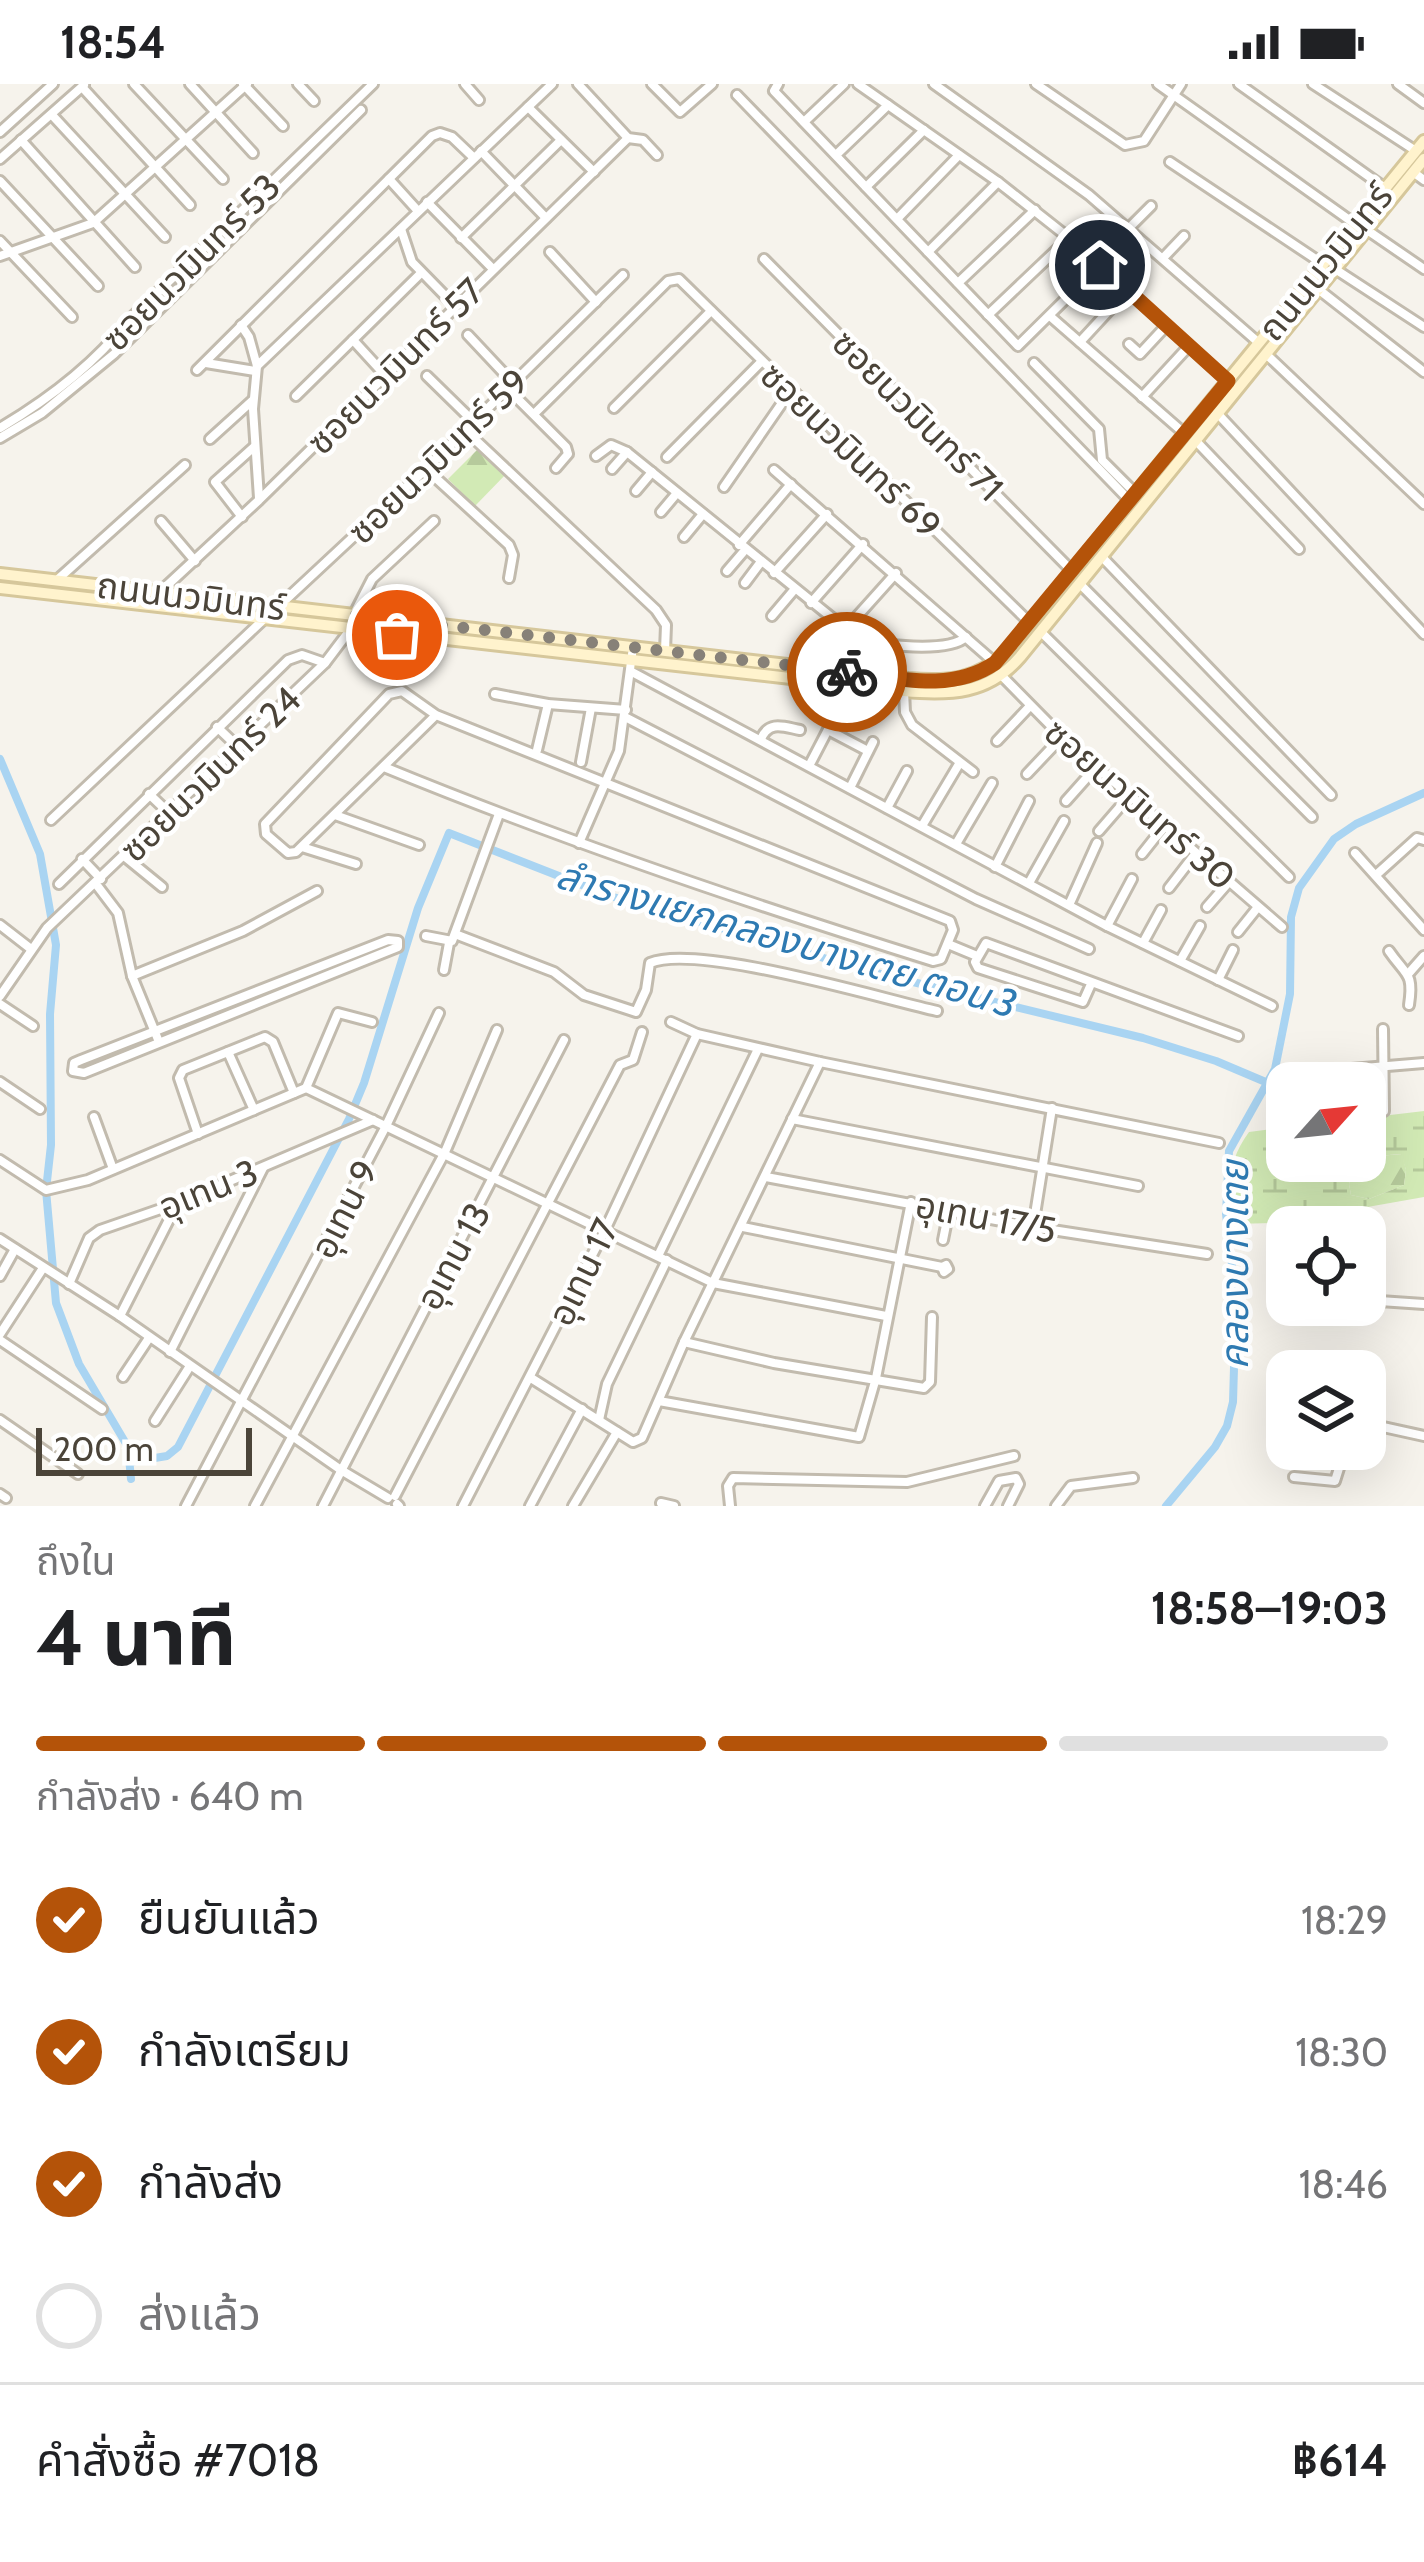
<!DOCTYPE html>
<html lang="th">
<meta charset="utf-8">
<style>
body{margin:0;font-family:Cabin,"Noto Sans Thai",sans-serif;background:#f2f2f2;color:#202124;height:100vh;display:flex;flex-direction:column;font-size:45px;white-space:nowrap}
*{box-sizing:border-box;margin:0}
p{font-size:39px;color:#757577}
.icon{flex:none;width:66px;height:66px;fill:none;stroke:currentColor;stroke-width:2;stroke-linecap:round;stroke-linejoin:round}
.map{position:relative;height:1422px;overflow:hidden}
.sheet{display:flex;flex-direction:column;background:#fff;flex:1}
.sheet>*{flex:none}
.needle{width:78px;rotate:63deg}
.buttons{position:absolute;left:1266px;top:978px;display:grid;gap:24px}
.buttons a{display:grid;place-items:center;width:120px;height:120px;border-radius:24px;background:#fff;box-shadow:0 12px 48px #0002;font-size:60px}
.scale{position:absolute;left:36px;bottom:30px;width:216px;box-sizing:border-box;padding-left:12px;border:6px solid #4b4439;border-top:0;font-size:33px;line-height:42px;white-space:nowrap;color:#4b4439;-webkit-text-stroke:9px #fff;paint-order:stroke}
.pin{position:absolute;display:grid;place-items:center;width:102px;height:102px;color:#fff;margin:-51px;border:6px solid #fff;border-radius:50%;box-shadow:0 3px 12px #0007}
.courier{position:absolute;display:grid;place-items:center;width:120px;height:120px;margin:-60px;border:9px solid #b45309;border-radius:50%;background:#fff;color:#222;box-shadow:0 3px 15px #0007}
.headline em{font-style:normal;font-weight:700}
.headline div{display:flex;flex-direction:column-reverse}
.headline{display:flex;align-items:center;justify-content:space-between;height:204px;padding:0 36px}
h1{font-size:78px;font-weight:700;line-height:90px}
.bar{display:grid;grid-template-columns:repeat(4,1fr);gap:18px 12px;align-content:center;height:144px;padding:0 36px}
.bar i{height:15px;border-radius:9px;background:#e0e0e0}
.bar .selected{background:#b45309}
.bar p{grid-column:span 4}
.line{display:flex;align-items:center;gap:30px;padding:0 36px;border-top:3px solid #e0e0e0}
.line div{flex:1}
ol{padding:0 36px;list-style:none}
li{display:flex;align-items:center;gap:36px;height:132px}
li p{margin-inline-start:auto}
li .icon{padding:12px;border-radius:50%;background:#b45309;color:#fff;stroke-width:4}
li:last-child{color:#757577}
li i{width:66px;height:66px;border:6px solid #e0e0e0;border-radius:50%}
.status{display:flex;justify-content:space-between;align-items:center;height:84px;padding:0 60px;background:#fff;direction:ltr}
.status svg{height:33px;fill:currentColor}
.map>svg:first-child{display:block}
</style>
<div class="status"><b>18:54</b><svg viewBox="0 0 49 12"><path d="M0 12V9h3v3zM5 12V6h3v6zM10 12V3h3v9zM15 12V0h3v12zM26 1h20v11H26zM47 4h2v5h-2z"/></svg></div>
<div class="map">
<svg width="1424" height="1422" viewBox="0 0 1424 1422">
<defs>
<pattern id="forest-firs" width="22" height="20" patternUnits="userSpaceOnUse" patternTransform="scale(3)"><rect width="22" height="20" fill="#d2eab5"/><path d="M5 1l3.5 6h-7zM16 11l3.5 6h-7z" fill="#b6ca9c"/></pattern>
<pattern id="wetland-marsh" width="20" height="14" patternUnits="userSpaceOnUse" patternTransform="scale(3)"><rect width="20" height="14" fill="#d2eab5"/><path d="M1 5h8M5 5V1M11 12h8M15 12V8" fill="none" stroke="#b6ca9c"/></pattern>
</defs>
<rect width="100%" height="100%" fill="#f6f3ec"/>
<g fill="url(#forest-firs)">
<path d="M481 362 508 388 475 422 448 395Z"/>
<path d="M1402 1070 1406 1086 1404 1101 1369 1115 1351 1111 1349 1100 1359 1077H1365L1367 1073Z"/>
</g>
<path fill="url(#wetland-marsh)" d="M1424 1027V1113L1277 1139 1235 1140C1229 1101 1226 1080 1249 1048L1287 1043V1077H1359L1349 1100 1351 1111 1369 1115 1404 1101 1406 1086 1401 1070 1365 1073V1034Z"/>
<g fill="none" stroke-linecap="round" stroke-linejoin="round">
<g stroke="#a9d4f2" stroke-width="8">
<path d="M0 675 40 770 56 861 50 930 51 1061 46 1106 56 1219 79 1280 128 1363 131 1395"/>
<path d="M130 1378 167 1372 178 1363 349 1035 364 999 418 824 449 749 610 812 872 888 1143 954 1216 977 1268 999"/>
<path d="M1166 1422 1215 1363 1227 1342 1233 1318 1236 1215 1226 1130 1229 1067 1275 985 1290 910 1291 833 1299 804 1334 755 1356 740 1424 709"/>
</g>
<g stroke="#c2bbae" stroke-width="14">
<g id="street">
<path d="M134 0 223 95"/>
<path d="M190 0 253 69"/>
<path d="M243 0 283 42"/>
<path d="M298 0 314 17"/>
<path d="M465 0 479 16"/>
<path d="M578 0 628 54 643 56 657 71"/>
<path d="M652 0 680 28 712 0"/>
<path d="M778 0 774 7 1018 262 1100 181"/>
<path d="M858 0 998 98 1069 154 1228 297"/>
<path d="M934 0 1089 111 1259 259"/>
<path d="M1036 0 1125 61 1144 57 1181 0"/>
<path d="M1158 0 1355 140"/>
<path d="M1239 0 1385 104"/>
<path d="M1313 0 1416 67"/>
<path d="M1398 0 1424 19"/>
<path d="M82 3 190 121"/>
<path d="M737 11 1130 417"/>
<path d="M528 23 594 88"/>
<path d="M52 31 165 153"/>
<path d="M804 38 844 0"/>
<path d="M0 48 53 0"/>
<path d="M21 56 135 183"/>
<path d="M481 67 546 134"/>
<path d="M836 71 888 21"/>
<path d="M0 75 84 1"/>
<path d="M1170 78 1323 180"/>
<path d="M1413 88 1424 96"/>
<path d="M389 95 418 127"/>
<path d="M0 97 98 202"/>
<path d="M866 103 924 46"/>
<path d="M427 118 493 185"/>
<path d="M897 135 959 71"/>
<path d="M401 145 412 178 455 222"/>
<path d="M1128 145 1151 122"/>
<path d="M1367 146 1424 185"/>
<path d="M461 154 561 56"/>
<path d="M0 157 72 233"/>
<path d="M550 168 596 218"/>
<path d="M928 168 998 98"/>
<path d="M0 172 93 139 247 0"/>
<path d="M1163 174 1184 152"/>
<path d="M764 175 1072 487"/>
<path d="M1335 185 1424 243"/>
<path d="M958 199 1035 126"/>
<path d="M1318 205 1424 288"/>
<path d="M988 231 1069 154"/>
<path d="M1051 233 1185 350"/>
<path d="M241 241 249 253 257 282 253 325 259 414"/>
<path d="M468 251 514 300"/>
<path d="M353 256 385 291"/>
<path d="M1080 258 1127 207"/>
<path d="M1129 260 1140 270 1166 242"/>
<path d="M1266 270 1424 420"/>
<path d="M206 279 255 287"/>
<path d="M1034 279 1099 345 1102 376 1135 409"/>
<path d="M257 282 552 0"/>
<path d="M197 286 432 52 440 49 452 53 474 74"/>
<path d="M427 292 474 338"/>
<path d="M509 306 566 363 568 370 556 384"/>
<path d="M296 312 421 189"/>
<path d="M1142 313 1189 262"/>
<path d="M614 324 711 227"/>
<path d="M535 329 668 197 679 195 1030 539"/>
<path d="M1217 329 1424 550"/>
<path d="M0 344C47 316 94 281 128 237L373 0"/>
<path d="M466 347 656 526 666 541 665 567"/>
<path d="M0 354 42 329 114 270 361 26"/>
<path d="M210 355 252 317"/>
<path d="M1196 357 1299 465"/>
<path d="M596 372 611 361 627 368 857 554C880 562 948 569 966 553"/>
<path d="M667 373 761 278"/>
<path d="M426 385 509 461 513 471 509 494"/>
<path d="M612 385 627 368"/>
<path d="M774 386 994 578"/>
<path d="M724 403 791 306"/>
<path d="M636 407 652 388"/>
<path d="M661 428 677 409"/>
<path d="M242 433 215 398 254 363"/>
<path d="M161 437 195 477"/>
<path d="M684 453 703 430"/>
<path d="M739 461 791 400"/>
<path d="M1102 473 1331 711"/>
<path d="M727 487 745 466"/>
<path d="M774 489 827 430"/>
<path d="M57 496 185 381"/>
<path d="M745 499 760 479"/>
<path d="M1080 500 1312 733"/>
<path d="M160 508 259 416 628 54"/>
<path d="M811 519 863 460"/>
<path d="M279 522 426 385 623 191"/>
<path d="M354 530 372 495 434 437"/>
<path d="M772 532 794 506"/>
<path d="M1041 548 1289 793"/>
<path d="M838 587 844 547 896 489"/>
<path d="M632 588 1107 842 1272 922"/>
<path d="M1002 592 1062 653 1282 843"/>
<path d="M904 607 905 628 912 641 973 688"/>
<path d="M495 610 548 620 626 626"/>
<path d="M625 633 976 815 1089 865"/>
<path d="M217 643 239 664"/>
<path d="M828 646 868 667"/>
<path d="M761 655C769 636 784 643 800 646"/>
<path d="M997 657 1030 622"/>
<path d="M537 666 548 620"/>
<path d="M581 678 591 624"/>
<path d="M809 682 834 634"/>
<path d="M384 683C564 757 747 819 933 877L941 875 953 846 950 837 436 631 402 607 389 610 265 740 266 750 288 769 296 768 436 631"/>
<path d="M1027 690 1062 653"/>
<path d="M850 704 873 658"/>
<path d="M149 710 169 729"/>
<path d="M1066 717 1098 681"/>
<path d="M887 724 907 687"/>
<path d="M335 731 419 761"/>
<path d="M51 736 264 535"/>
<path d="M922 742 959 680"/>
<path d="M1099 747 1131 710"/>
<path d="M579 759 619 667 633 563"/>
<path d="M956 760 992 699"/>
<path d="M302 763 356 780"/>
<path d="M1355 769 1424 846"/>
<path d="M1142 770 1165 741"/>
<path d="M124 772 162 803"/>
<path d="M82 775 101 795"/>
<path d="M995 783 1029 717"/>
<path d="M1376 791 1417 754 1424 756"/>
<path d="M1029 799 1064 737"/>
<path d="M59 800 288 576 302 571 325 579"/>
<path d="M96 800 118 829 132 892 159 958"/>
<path d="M1169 804 1196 769"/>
<path d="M1069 821 1097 759"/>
<path d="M1207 823 1228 799"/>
<path d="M0 841 31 865"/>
<path d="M1107 842 1132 795"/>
<path d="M1238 848 1258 823"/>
<path d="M455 850 554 888 584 911 636 928 646 906 650 879C697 859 879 914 937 927"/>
<path d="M426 852 452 857 499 730"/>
<path d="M388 856 398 857V863L84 989 73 987 74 979 81 976Z"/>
<path d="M1143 859 1161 826"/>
<path d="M948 860 977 872"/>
<path d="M1389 867C1406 892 1414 888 1409 921"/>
<path d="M1180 877 1200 842"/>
<path d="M444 886 449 859"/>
<path d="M1409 889 1424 872"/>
<path d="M132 892 243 847 317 807"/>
<path d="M1218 896 1233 866"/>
<path d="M1091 900 1083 918 978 884 975 878 986 859 1238 952"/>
<path d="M0 912 47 844 325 579 350 546"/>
<path d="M0 920 33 942"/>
<path d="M671 938 697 950 820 978 1219 1059"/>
<path d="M1383 945 1384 1027"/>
<path d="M228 968 254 1026"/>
<path d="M1291 990 1424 979"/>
<path d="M0 998 40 1025"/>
<path d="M306 1004 713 1199 886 1232"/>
<path d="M94 1033 113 1085"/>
<path d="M792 1035 1138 1102"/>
<path d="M198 1050 179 994 183 986 265 953 273 958 294 1009"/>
<path d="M0 1076 46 1106 88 1096 306 1004 338 929 372 938"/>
<path d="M766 1093 1033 1143 1207 1170"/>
<path d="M743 1143 942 1183"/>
<path d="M1033 1143 1052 1024"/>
<path d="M0 1155 120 1232 341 1386 388 1414"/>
<path d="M943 1156 949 1126"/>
<path d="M658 1172 758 965"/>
<path d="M946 1181 948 1185 944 1188 942 1183Z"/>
<path d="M0 1192 15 1165"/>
<path d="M69 1200 89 1154 100 1146 178 1119 373 1036"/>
<path d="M1365 1216 1424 1220"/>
<path d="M120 1232 177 1120"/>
<path d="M0 1250 43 1184"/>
<path d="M0 1256 102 1325"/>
<path d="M684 1258 774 1279 924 1304 930 1298 932 1233"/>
<path d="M170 1268 263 1084"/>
<path d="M123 1293 149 1254"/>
<path d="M531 1294 633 1358 642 1354 684 1258 820 978"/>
<path d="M659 1317 859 1353 876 1294 911 1118"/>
<path d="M0 1336 78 1390"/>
<path d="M599 1336 607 1300 667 1176"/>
<path d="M155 1337 190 1282"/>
<path d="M1365 1339 1424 1352"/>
<path d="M1294 1393 1335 1397 1345 1365"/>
<path d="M0 1410 6 1414"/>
<path d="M395 1412 620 981 633 976 642 948"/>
<path d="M661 1419 674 1422"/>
<path d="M397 1420 399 1422"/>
<path d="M186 1422 386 1042 439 929"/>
<path d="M255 1422 445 1068 497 946"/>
<path d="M323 1422 564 956"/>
<path d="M463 1422 605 1146 697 950"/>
<path d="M530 1422 582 1325"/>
<path d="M573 1422 617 1348"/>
<path d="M730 1422 728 1402 733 1394 907 1398 1014 1372"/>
<path d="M985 1422 999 1397 1016 1394 1019 1400 1008 1422"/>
<path d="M1056 1422 1071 1402 1133 1394"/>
</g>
</g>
<g stroke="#d6c79b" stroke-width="16">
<g id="secondary">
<path d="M0 490 908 595C947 598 977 597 1006 568L1424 57"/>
<path d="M0 504 904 607C951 611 988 610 1020 573L1424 75"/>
</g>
</g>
<use href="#street" stroke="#fff" stroke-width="8"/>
<use href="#secondary" stroke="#fff3cd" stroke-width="10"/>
</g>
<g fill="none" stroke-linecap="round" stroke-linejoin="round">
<path stroke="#878178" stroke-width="12" stroke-dasharray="0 21.6" d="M397 551 350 546 354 531 847 588"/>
<path stroke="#b45309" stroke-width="15" d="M847 588C897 594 951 609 995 579L1228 297 1100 181"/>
</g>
<g text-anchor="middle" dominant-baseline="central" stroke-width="9" stroke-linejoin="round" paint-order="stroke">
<g font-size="36" fill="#4b4439" stroke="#fff">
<text transform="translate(191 178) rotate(-45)">ซอยนวมินทร์ 53</text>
<text transform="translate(1325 178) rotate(-51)">ถนนนวมินทร์</text>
<text transform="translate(395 282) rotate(-45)">ซอยนวมินทร์ 57</text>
<text transform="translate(918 331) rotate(45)">ซอยนวมินทร์ 71</text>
<text transform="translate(851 366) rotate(44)">ซอยนวมินทร์ 69</text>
<text transform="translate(438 372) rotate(-44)">ซอยนวมินทร์ 59</text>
<text transform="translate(191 512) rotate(7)">ถนนนวมินทร์</text>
<text transform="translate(210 690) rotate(-44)">ซอยนวมินทร์ 24</text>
<text transform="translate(1140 720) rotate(41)">ซอยนวมินทร์ 30</text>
<text transform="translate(208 1105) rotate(-22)">อุเทน 3</text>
<text transform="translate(344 1125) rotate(-63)">อุเทน 9</text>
<text transform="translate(986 1133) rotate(11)">อุเทน 17/5</text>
<text transform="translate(453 1172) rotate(-62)">อุเทน 13</text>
<text transform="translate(583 1188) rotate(-64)">อุเทน 17</text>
</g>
<g font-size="39" font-style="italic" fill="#2e7ab2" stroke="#fff">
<text transform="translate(787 855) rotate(16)">ลำรางแยกคลองบางเตย ตอน 3</text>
<text transform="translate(1234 1181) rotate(-90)">คลองบางเตย</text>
</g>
</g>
</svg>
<div class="buttons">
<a><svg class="needle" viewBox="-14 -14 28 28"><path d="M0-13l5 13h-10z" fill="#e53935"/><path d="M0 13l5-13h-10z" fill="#757577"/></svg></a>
<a><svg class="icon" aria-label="locate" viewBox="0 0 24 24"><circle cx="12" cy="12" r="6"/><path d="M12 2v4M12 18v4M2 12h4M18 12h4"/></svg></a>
<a><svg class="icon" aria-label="layers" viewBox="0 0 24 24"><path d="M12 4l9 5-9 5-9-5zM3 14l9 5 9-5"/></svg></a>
</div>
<div class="scale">200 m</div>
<div class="pin" style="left:397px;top:551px;background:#ea580c"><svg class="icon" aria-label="bag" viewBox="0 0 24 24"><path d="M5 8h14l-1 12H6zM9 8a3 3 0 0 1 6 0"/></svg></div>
<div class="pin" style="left:1100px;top:181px;background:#1f2937"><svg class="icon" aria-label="home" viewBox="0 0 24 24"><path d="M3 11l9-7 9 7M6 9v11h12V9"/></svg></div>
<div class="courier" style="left:847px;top:588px"><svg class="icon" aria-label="bike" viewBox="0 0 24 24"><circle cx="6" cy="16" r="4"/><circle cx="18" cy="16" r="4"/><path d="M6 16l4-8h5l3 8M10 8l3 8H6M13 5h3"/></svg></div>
</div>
<section class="sheet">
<div class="headline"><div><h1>4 นาที</h1><p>ถึงใน</p></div><em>18:58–19:03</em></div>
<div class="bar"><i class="selected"></i><i class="selected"></i><i class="selected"></i><i></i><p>กำลังส่ง · 640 m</p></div>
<ol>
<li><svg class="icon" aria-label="check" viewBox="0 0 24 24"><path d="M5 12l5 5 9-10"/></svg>ยืนยันแล้ว<p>18:29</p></li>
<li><svg class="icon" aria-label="check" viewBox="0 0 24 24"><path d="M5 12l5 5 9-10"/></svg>กำลังเตรียม<p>18:30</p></li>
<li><svg class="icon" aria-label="check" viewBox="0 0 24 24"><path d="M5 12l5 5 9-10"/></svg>กำลังส่ง<p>18:46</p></li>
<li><i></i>ส่งแล้ว</li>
</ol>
<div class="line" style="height:156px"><div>คำสั่งซื้อ #7018</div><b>฿614</b></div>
</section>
